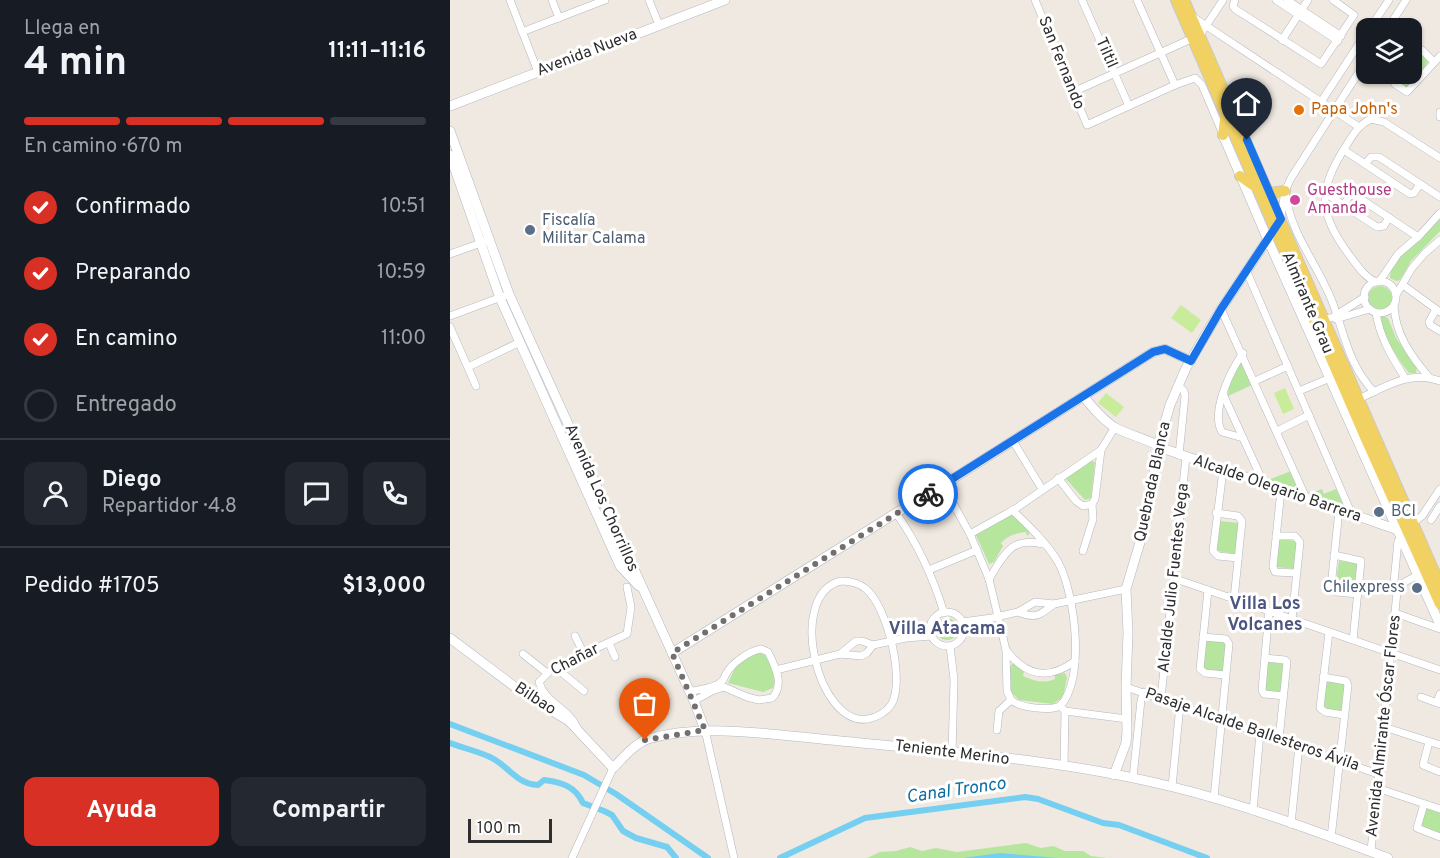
<!DOCTYPE html>
<html lang="es">
<meta charset="utf-8">
<style>
body{margin:0;font-family:Overpass,sans-serif;background:#242831;color:#f1f3f6;height:100vh;display:flex;flex-direction:column;font-size:22px;white-space:nowrap}
*{box-sizing:border-box;margin:0}
p{font-size:20px;color:#9ea1a6}
.icon{flex:none;width:33px;height:33px;fill:none;stroke:currentColor;stroke-width:2;stroke-linecap:round;stroke-linejoin:round}
.map{position:relative;flex:1;overflow:hidden}
.details{display:flex;flex-direction:column;background:#171b24;width:450px}
.details>*{flex:none}
.fabs{position:absolute;left:906px;top:18px;display:grid;gap:12px}
.fabs a{display:grid;place-items:center;width:66px;height:66px;border-radius:12px;background:#171b24;box-shadow:0 2px 4px #0004;font-size:30px}
.scale{position:absolute;left:18px;bottom:15px;width:84px;box-sizing:border-box;padding-left:6px;border:3px solid #2e2e2e;border-top:0;font-size:16px;line-height:21px;white-space:nowrap;color:#2e2e2e;-webkit-text-stroke:4px #fff;paint-order:stroke}
.pin{position:absolute;display:grid;place-items:center;width:51px;height:51px;color:#fff;margin:-62px -26px;border-radius:50% 50% 50% 0;rotate:-45deg;box-shadow:0 0 6px #0007}
.pin .icon{rotate:45deg}
.courier{position:absolute;display:grid;place-items:center;width:60px;height:60px;margin:-30px;border:4px solid #1a73e8;border-radius:50%;background:#fff;color:#222;box-shadow:0 2px 8px #0007}
.headline em{font-style:normal;font-weight:700}
.headline div{display:flex;flex-direction:column-reverse}
.headline{display:flex;align-items:center;justify-content:space-between;height:102px;padding:0 24px}
h1{font-size:39px;font-weight:700;line-height:45px}
.bar{display:grid;grid-template-columns:repeat(4,1fr);gap:9px 6px;align-content:center;height:72px;padding:0 24px}
.bar i{height:8px;border-radius:4px;background:#363941}
.bar .selected{background:#d93025}
.bar p{grid-column:span 4}
.line{display:flex;align-items:center;gap:15px;padding:0 24px;border-top:2px solid #363941}
.line div{flex:1}
.round{display:grid;place-items:center;flex:none;width:63px;height:63px;border-radius:12px;background:#242831}
ol{padding:0 24px;list-style:none}
li{display:flex;align-items:center;gap:18px;height:66px}
li p{margin-inline-start:auto}
li .icon{padding:6px;border-radius:50%;background:#d93025;color:#fff;stroke-width:4}
li:last-child{color:#9ea1a6}
li i{width:33px;height:33px;border:3px solid #363941;border-radius:50%}
.primary-button{display:flex;gap:12px;margin-top:auto;padding:12px 24px}
.primary-button a{flex:1;height:69px;border-radius:12px;background:#d93025;color:#fff;font-size:24px;font-weight:700;line-height:69px;text-align:center}
.primary-button a+a{background:#242831;color:#f1f3f6}
main{display:flex;flex:1;min-height:0}
.map>svg:first-child{display:block}
</style>
<main>
<section class="details">
<div class="headline"><div><h1>4 min</h1><p>Llega en</p></div><em>11:11–11:16</em></div>
<div class="bar"><i class="selected"></i><i class="selected"></i><i class="selected"></i><i></i><p>En camino · 670 m</p></div>
<ol>
<li><svg class="icon" aria-label="check" viewBox="0 0 24 24"><path d="M5 12l5 5 9-10"/></svg>Confirmado<p>10:51</p></li>
<li><svg class="icon" aria-label="check" viewBox="0 0 24 24"><path d="M5 12l5 5 9-10"/></svg>Preparando<p>10:59</p></li>
<li><svg class="icon" aria-label="check" viewBox="0 0 24 24"><path d="M5 12l5 5 9-10"/></svg>En camino<p>11:00</p></li>
<li><i></i>Entregado</li>
</ol>
<div class="line" style="height:108px"><a class="round"><svg class="icon" aria-label="person" viewBox="0 0 24 24"><circle cx="12" cy="8" r="4"/><path d="M4 21q1-7 8-7t8 7"/></svg></a><div><b>Diego</b><p>Repartidor · 4.8</p></div><a class="round"><svg class="icon" aria-label="chat" viewBox="0 0 24 24"><path d="M4 5h16v11H9l-5 4z"/></svg></a><a class="round"><svg class="icon" aria-label="phone" viewBox="0 0 24 24"><path d="M5 4h4l2 5-3 2q2 4 5 5l2-3 5 2v4C11 20 4 13 5 4z"/></svg></a></div>
<div class="line" style="height:78px"><div>Pedido #1705</div><b>$13,000</b></div>
<div class="primary-button"><a>Ayuda</a><a>Compartir</a></div>
</section>
<div class="map">
<svg width="990" height="858" viewBox="0 0 990 858">
<rect width="100%" height="100%" fill="#efe9e1"/>
<g fill="#b6e59e">
<path d="M968 53 973 54 978 62 959 88H954L948 83 954 74H962V61Z"/>
<path d="M990 218V231L961 261 950 280 946 281 940 278C939 258 976 233 990 218Z"/>
<circle cx="930" cy="298" r="12"/>
<path d="M931 315 938 318 946 338 967 367 966 373H959C945 356 935 338 929 316Z"/>
<path d="M792 358 804 384 778 396 779 382Z"/>
<path d="M642 460 645 463 641 498 635 500 615 478Z"/>
<path d="M841 471 849 490 818 480Z"/>
<path d="M872 489 874 494 886 489 894 506 859 494Z"/>
<path d="M561 514 579 530V534L577 536 576 532C566 533 557 536 551 543L553 546 544 562 539 564 525 533Z"/>
<path d="M770 521 789 523 786 554 767 551Z"/>
<path d="M828 539 847 541 845 569 826 567Z"/>
<path d="M889 561 908 563 905 591 885 588Z"/>
<circle cx="497" cy="629" r="11"/>
<path d="M756 640 777 642 774 672 753 671Z"/>
<path d="M305 652 316 655 322 669 325 681 323 688 313 692 278 683 287 664Z"/>
<path d="M817 662 834 664 831 692 814 691Z"/>
<path d="M562 664H566L574 671 573 676C584 681 594 684 605 679V675L615 673 617 678 613 697 603 704 569 700 561 692 560 668Z"/>
<path d="M876 681 896 683 893 712 873 709Z"/>
<path d="M975 808 990 813V834L969 827Z"/>
<path d="M576 843 591 848 603 846 615 851H633L641 856 657 858H417L430 852 446 851 460 847 472 851 486 848 507 852Z"/>
</g>
<g fill="#c9ec9a">
<path d="M731 305 751 320 742 333 721 318Z"/>
<path d="M835 388 844 409 833 414 824 393Z"/>
<path d="M656 393 674 407 666 417 648 403Z"/>
</g>
<path fill="#75cff0" d="M550 853 608 858H513Z"/>
<g fill="none" stroke-linecap="round" stroke-linejoin="round">
<g stroke="#75cff0" stroke-width="6">
<path d="M0 724 134 775 166 794 258 858"/>
<path d="M0 743C13 748 27 751 40 757 59 766 66 784 88 785L94 780C111 782 125 786 133 803L154 811 162 815 173 831 186 838 217 847 226 858"/>
<path d="M330 858 415 818 575 797 588 799 653 823 669 825 757 858"/>
</g>
<g stroke="#b4b7c1" stroke-width="8">
<g id="street">
<path d="M60 0 88 72"/>
<path d="M102 0 109 18"/>
<path d="M199 0 209 25"/>
<path d="M585 0 637 125 725 85 745 78 752 85 772 132"/>
<path d="M632 0 679 106"/>
<path d="M687 0 725 85"/>
<path d="M785 0 783 6 785 9 871 64 904 15 883 0"/>
<path d="M826 0 888 41"/>
<path d="M837 0 891 36"/>
<path d="M743 17 909 127"/>
<path d="M920 28 939 0"/>
<path d="M938 28 956 0"/>
<path d="M72 32 155 0"/>
<path d="M832 40 858 0"/>
<path d="M962 58 967 50H972L984 62"/>
<path d="M951 74 945 84 957 92 990 56"/>
<path d="M623 92 750 35 773 0"/>
<path d="M871 102 916 33"/>
<path d="M990 112V117"/>
<path d="M894 150 960 194 964 193 970 184"/>
<path d="M915 164 921 157H929L990 197"/>
<path d="M835 191C841 236 866 261 882 301 895 335 898 364 924 392"/>
<path d="M875 193 927 227 934 226 939 217"/>
<path d="M894 205 899 196 905 195 968 237"/>
<path d="M831 217 835 191 841 178 916 61"/>
<path d="M0 254 34 242"/>
<path d="M797 272 902 515"/>
<circle cx="930" cy="297" r="16"/>
<path d="M926 282C914 277 908 266 900 256 868 214 867 190 896 146 903 135 908 125 921 119L934 122 990 158"/>
<path d="M929 282 948 254 970 235 990 213"/>
<path d="M953 285 990 312"/>
<path d="M946 295 962 268 975 253 990 240"/>
<path d="M944 305C945 333 960 355 978 376"/>
<path d="M771 309 856 498"/>
<path d="M986 309 979 322 980 325 990 331"/>
<path d="M926 313C930 338 942 357 955 378"/>
<path d="M0 316 54 296"/>
<path d="M886 319 920 309"/>
<path d="M873 320 883 317 915 297"/>
<path d="M0 327 26 386"/>
<path d="M793 353C781 370 760 412 772 432L793 438"/>
<path d="M18 367 70 342"/>
<path d="M805 381 838 366"/>
<path d="M728 385 734 391 735 396 729 455"/>
<path d="M849 391 880 378"/>
<path d="M773 394 814 484"/>
<path d="M909 399C936 386 961 370 990 381"/>
<path d="M827 431 859 415"/>
<path d="M563 441 592 489"/>
<path d="M773 470 763 551 768 556 788 558"/>
<path d="M608 478 626 501 633 506 642 504"/>
<path d="M493 485 520 534 539 579 556 650 557 691 561 700"/>
<path d="M831 490 823 567 825 572 846 573"/>
<path d="M562 510C578 525 597 543 608 562 625 592 636 680 610 706"/>
<path d="M889 510 881 587 886 592 908 594"/>
<path d="M446 513C468 544 483 577 494 613"/>
<path d="M766 513 788 516 792 521 784 599"/>
<path d="M981 520 990 506"/>
<path d="M963 523 972 516 990 489"/>
<path d="M520 534 565 509 651 450"/>
<path d="M826 536H845L850 542 842 619"/>
<path d="M633 551 643 519 642 504 645 499 651 450 665 427"/>
<path d="M884 555 911 561 903 640"/>
<path d="M479 570 527 550"/>
<path d="M723 578 990 670"/>
<path d="M539 579C554 555 561 536 593 544"/>
<path d="M391 581C400 581 409 583 416 589 437 606 456 681 441 705 436 712 427 717 418 719 367 727 336 594 391 581Z"/>
<path d="M948 589 944 582 948 541 951 537"/>
<path d="M758 590 750 669 755 673 775 675"/>
<path d="M819 611 812 690 814 694 834 696"/>
<path d="M568 612C586 619 589 616 604 604"/>
<circle cx="497" cy="629" r="17"/>
<path d="M945 613 990 629"/>
<path d="M512 622 542 618 568 612 585 602 604 604 676 589"/>
<path d="M514 632 522 626 538 621"/>
<path d="M879 632 870 708 875 712 894 715"/>
<path d="M125 636 134 654"/>
<path d="M458 637 480 627"/>
<path d="M753 637 776 639 779 644 764 798"/>
<path d="M159 643 165 657"/>
<path d="M500 646 504 680 502 753"/>
<path d="M556 650C576 676 598 681 625 661"/>
<path d="M73 654 97 673"/>
<path d="M390 654 406 641H412L423 645 456 638 482 636"/>
<path d="M815 658 835 660 837 662 829 739"/>
<path d="M105 667 134 691"/>
<path d="M326 670 390 654 411 656 417 653 423 645"/>
<path d="M873 677 896 681 898 685 881 838"/>
<path d="M676 687 928 774"/>
<path d="M239 692C248 689 264 689 271 682 274 680 274 677 276 674 282 663 299 651 311 649L318 652C325 666 335 685 322 698L309 700 297 697 274 687 262 691 244 701"/>
<path d="M971 697 990 704"/>
<path d="M711 698 736 457"/>
<path d="M561 700C570 708 599 711 610 706"/>
<path d="M987 702 990 694"/>
<path d="M610 706 615 711 677 719"/>
<path d="M127 727C117 707 95 703 89 682L103 668 177 634 181 607 177 587"/>
<path d="M934 727 990 745"/>
<path d="M255 730 284 858"/>
<path d="M547 730 549 711 561 700"/>
<path d="M979 742 973 765 990 772"/>
<path d="M614 766 615 711"/>
<path d="M683 778 691 700 694 692"/>
<path d="M722 787 730 705"/>
<path d="M927 788 990 809"/>
<path d="M974 804 967 828 990 837"/>
<path d="M803 811 810 733"/>
<path d="M841 824 849 746"/>
<path d="M921 851 947 592 953 583 968 575"/>
<path d="M122 858 163 768"/>
</g>
</g>
<g stroke="#b4b7c1" stroke-width="10">
<g id="secondary">
<path d="M0 106 275 0"/>
<path d="M0 131 59 294 244 701 255 730"/>
<path d="M773 135 818 240 990 625"/>
<path d="M0 155 50 298 170 566 189 586"/>
<path d="M634 397C643 408 652 419 664 427 680 436 697 438 712 448L948 530"/>
<path d="M0 638 77 696 119 721 163 768C173 758 184 744 198 739 257 722 330 736 391 741 502 752 615 760 723 787 796 805 868 832 938 858"/>
<path d="M222 653 446 513 493 485 703 352 715 349 741 361"/>
<path d="M664 775 676 743 677 731 676 687 678 633 676 589 697 519 708 446 720 405 736 368 771 309 828 224"/>
</g>
</g>
<g stroke="#c9c9c9" stroke-width="12">
<g id="primary">
<path d="M726 0 915 437 990 604"/>
<path d="M734 0 990 585"/>
<path d="M773 135 776 113"/>
<path d="M790 176 807 188"/>
<path d="M820 193 835 191"/>
</g>
</g>
<use href="#street" stroke="#fff" stroke-width="7"/>
<use href="#secondary" stroke="#fff" stroke-width="9"/>
<use href="#primary" stroke="#f2d163" stroke-width="10"/>
</g>
<g fill="none" stroke-linecap="round" stroke-linejoin="round">
<path stroke="#726f6d" stroke-width="6" stroke-dasharray="0 10.8" d="M195 740 255 730 222 653 478 494"/>
<path stroke="#1a73e8" stroke-width="8" d="M478 494 703 352 715 349 741 361 771 309 831 219 797 140"/>
</g>
<circle fill="#e8710a" stroke="#fff" stroke-width="2" cx="849" cy="110" r="6"/>
<circle fill="#d1479c" stroke="#fff" stroke-width="2" cx="845" cy="200" r="6"/>
<g fill="#5c6f8a" stroke="#fff" stroke-width="2">
<circle cx="80" cy="230" r="6"/>
<circle cx="929" cy="512" r="6"/>
<circle cx="967" cy="588" r="6"/>
</g>
<g text-anchor="middle" dominant-baseline="central" stroke-width="6" stroke-linejoin="round" paint-order="stroke">
<g font-size="16" fill="#2e2e2e" stroke="#fff">
<text transform="translate(137 53) rotate(-21)">Avenida Nueva</text>
<text transform="translate(656 53) rotate(66)">Tiltil</text>
<text transform="translate(611 63) rotate(68)">San Fernando</text>
<text transform="translate(857 303) rotate(67)">Almirante Grau</text>
<text transform="translate(703 482) rotate(-78)">Quebrada Blanca</text>
<text transform="translate(827 489) rotate(19)">Alcalde Olegario Barrera</text>
<text transform="translate(151 498) rotate(66)">Avenida Los Chorrillos</text>
<text transform="translate(724 578) rotate(-84)">Alcalde Julio Fuentes Vega</text>
<text transform="translate(125 660) rotate(-27)">Chañar</text>
<text transform="translate(85 699) rotate(33)">Bilbao</text>
<text transform="translate(934 726) rotate(-84)">Avenida Almirante Óscar Flores</text>
<text transform="translate(802 730) rotate(19)">Pasaje Alcalde Ballesteros Ávila</text>
<text transform="translate(502 753) rotate(7)">Teniente Merino</text>
</g>
<g font-size="16" fill="#c56008" stroke="#fff" text-anchor="start">
<text x="861" y="110">Papa John's</text>
</g>
<g font-size="16" fill="#b23c85" stroke="#fff" text-anchor="start">
<text x="857" y="191">Guesthouse<tspan x="857" dy="18">Amanda</tspan></text>
</g>
<g font-size="16" fill="#4e5e75" stroke="#fff" text-anchor="start">
<text x="92" y="221">Fiscalía<tspan x="92" dy="18">Militar Calama</tspan></text>
<text x="941" y="512">BCI</text>
<text x="955" y="588" text-anchor="end">Chilexpress</text>
</g>
<g font-size="18" font-weight="bold" fill="#4d5680" stroke="#fff">
<text x="815" y="604">Villa Los<tspan x="815" dy="21">Volcanes</tspan></text>
<text x="497" y="629">Villa Atacama</text>
</g>
<g font-size="18" font-style="italic" fill="#0d6fa3" stroke="#fff">
<text transform="translate(506 791) rotate(-8)">Canal Tronco</text>
</g>
</g>
</svg>
<div class="fabs">
<a><svg class="icon" aria-label="layers" viewBox="0 0 24 24"><path d="M12 4l9 5-9 5-9-5zM3 14l9 5 9-5"/></svg></a>
</div>
<div class="scale">100 m</div>
<div class="pin" style="left:195px;top:740px;background:#ea580c"><svg class="icon" aria-label="bag" viewBox="0 0 24 24"><path d="M5 8h14l-1 12H6zM9 8a3 3 0 0 1 6 0"/></svg></div>
<div class="pin" style="left:797px;top:140px;background:#1f2937"><svg class="icon" aria-label="home" viewBox="0 0 24 24"><path d="M3 11l9-7 9 7M6 9v11h12V9"/></svg></div>
<div class="courier" style="left:478px;top:494px"><svg class="icon" aria-label="bike" viewBox="0 0 24 24"><circle cx="6" cy="16" r="4"/><circle cx="18" cy="16" r="4"/><path d="M6 16l4-8h5l3 8M10 8l3 8H6M13 5h3"/></svg></div>
</div>
</main>
